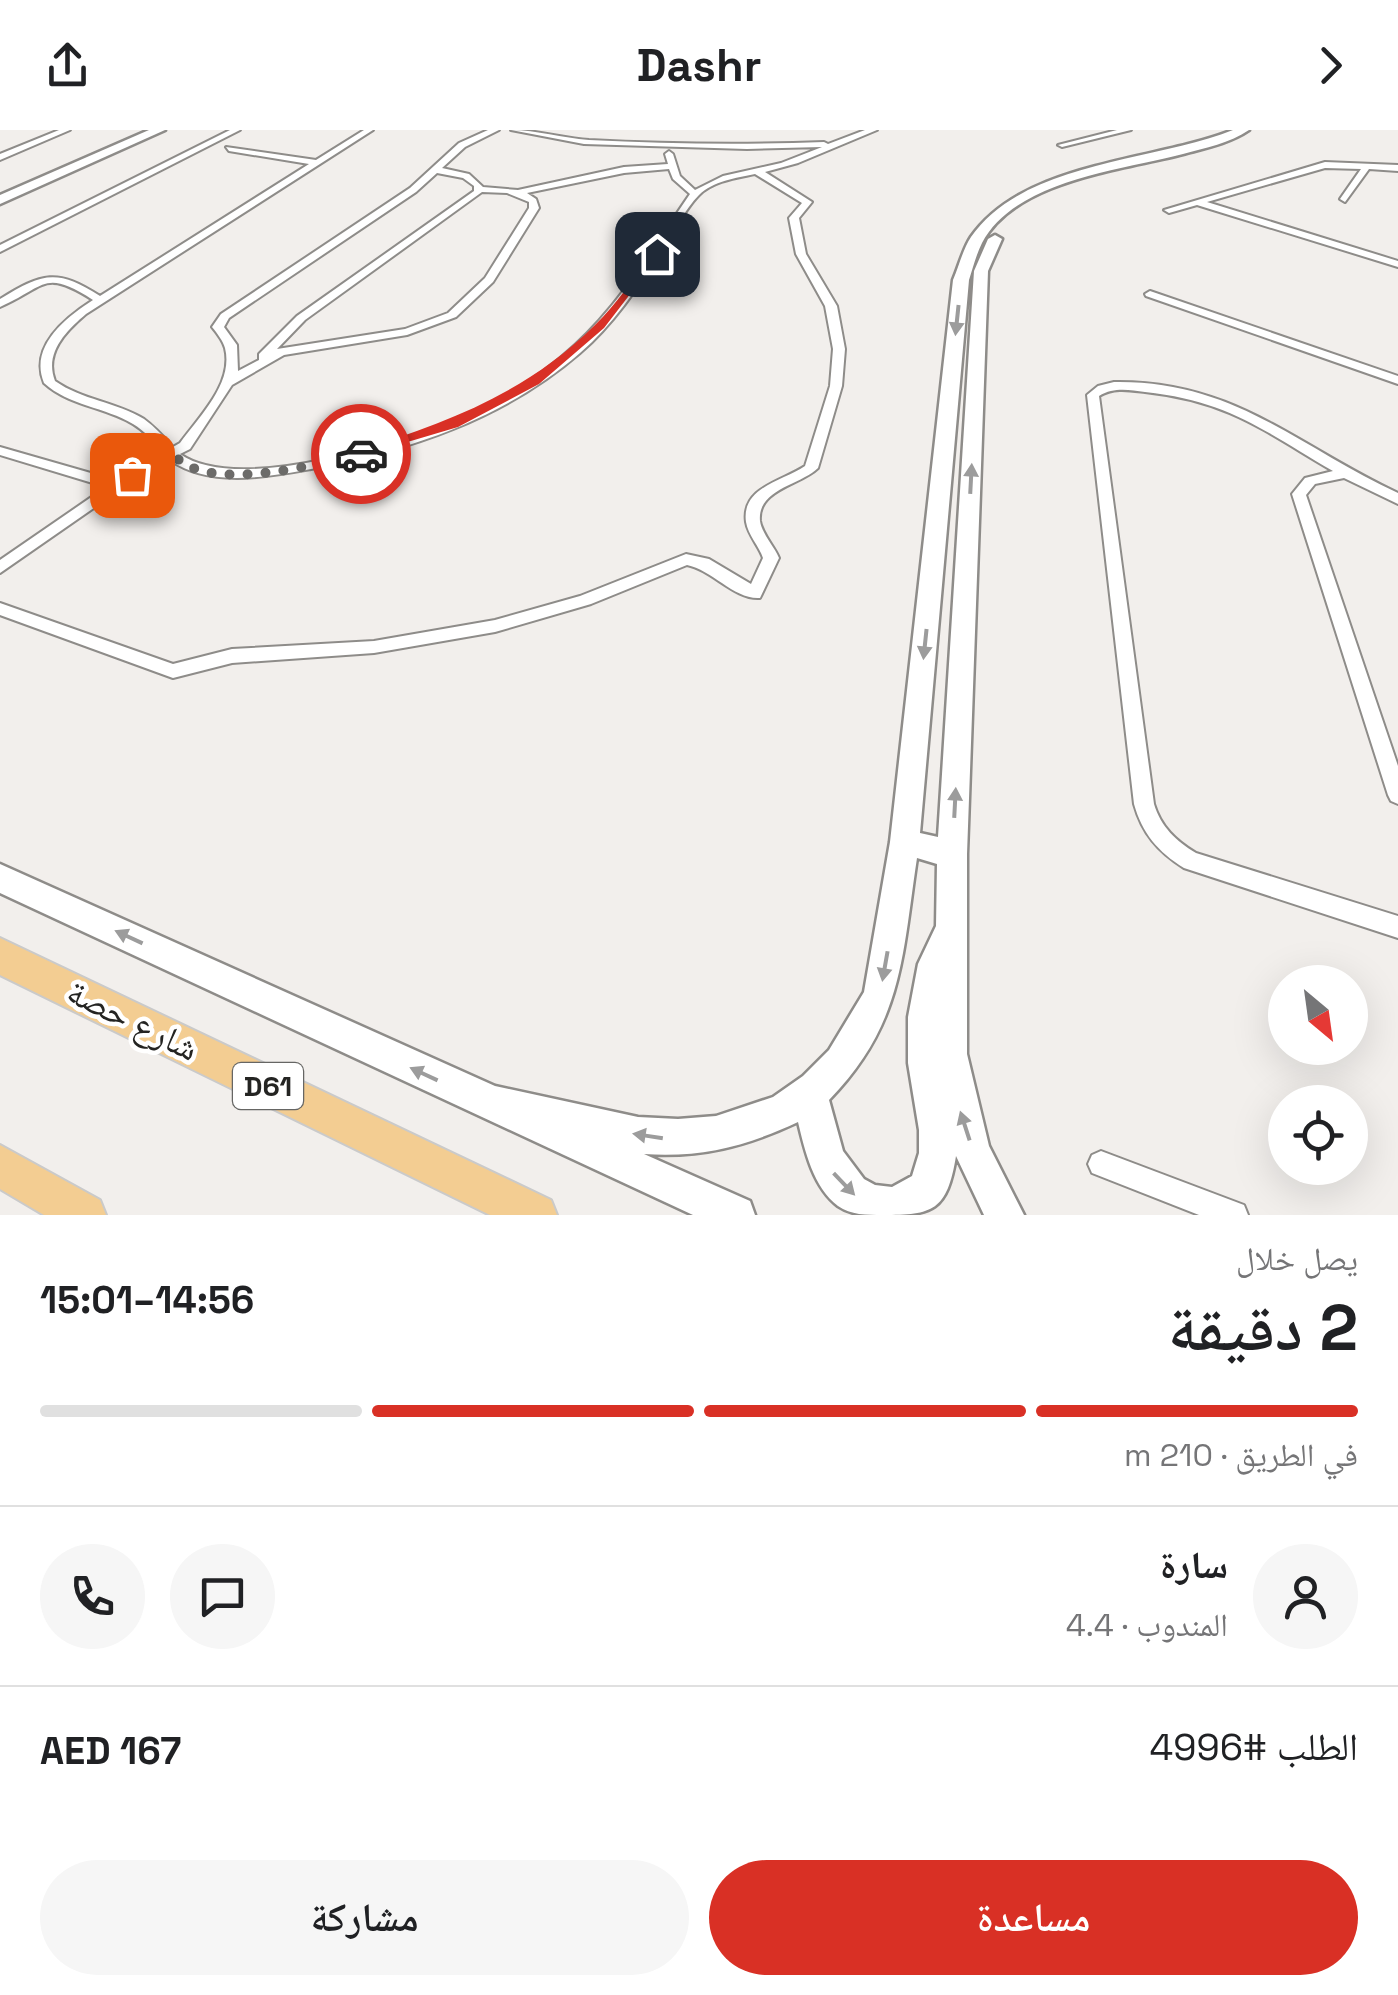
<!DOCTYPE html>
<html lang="ar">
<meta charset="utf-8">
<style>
body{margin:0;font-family:"Space Grotesk","Noto Naskh Arabic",sans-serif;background:#f6f6f6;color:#202124;direction:rtl;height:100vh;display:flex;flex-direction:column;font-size:38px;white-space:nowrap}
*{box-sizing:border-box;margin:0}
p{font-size:32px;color:#757577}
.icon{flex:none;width:55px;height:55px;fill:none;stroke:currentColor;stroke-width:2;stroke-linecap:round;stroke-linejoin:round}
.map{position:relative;height:1085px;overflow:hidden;direction:ltr}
.drawer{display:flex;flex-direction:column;background:#fff;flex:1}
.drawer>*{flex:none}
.needle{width:65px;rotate:151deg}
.fabs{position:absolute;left:1268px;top:835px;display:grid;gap:20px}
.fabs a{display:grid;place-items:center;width:100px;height:100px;border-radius:50%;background:#fff;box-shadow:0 10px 40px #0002;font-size:50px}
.pin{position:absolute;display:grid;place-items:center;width:85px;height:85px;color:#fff;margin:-42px;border-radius:20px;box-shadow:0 5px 15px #0006}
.courier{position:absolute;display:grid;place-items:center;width:100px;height:100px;margin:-50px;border:8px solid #d93025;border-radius:50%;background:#fff;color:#222;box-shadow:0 2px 12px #0007}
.headline em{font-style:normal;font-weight:600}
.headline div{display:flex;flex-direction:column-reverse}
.headline{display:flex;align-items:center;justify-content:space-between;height:170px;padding:0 40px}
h1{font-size:65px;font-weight:600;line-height:75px}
.bar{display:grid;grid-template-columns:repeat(4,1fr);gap:15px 10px;align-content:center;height:120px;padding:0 40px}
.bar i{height:12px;border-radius:8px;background:#e0e0e0}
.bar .current{background:#d93025}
.bar p{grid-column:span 4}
.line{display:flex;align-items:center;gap:25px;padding:0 40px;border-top:2px solid #e0e0e0}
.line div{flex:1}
.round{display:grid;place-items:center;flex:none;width:105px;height:105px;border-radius:52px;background:#f6f6f6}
.primary-button{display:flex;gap:20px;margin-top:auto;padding:20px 40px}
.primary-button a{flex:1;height:115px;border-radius:60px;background:#d93025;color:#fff;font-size:40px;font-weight:600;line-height:115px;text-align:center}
.primary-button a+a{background:#f6f6f6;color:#202124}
header{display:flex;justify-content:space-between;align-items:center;height:130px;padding:0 40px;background:#fff;font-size:45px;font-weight:600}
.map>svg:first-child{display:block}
</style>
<header><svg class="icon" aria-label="forward" viewBox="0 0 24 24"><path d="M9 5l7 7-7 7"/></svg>Dashr<svg class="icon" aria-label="share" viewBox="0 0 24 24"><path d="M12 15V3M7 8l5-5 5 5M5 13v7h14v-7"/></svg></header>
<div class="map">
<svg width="1398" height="1085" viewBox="0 0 1398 1085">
<rect width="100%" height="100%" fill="#f2efec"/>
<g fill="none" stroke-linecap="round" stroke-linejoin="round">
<g stroke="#8e8c89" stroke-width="4">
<g id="street">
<path d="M59 0H70L0 30V24Z"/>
<path d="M230 0H240L0 122V115Z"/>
<path d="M364 0H373L86 184C66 201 44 223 55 251 82 270 116 272 144 289 155 297 164 307 173 317L180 313C199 287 234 253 225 218 223 211 217 203 212 197L221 184 410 58 459 13 488 0H499L465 17 442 38 469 44 483 57 518 60 624 37 668 34 665 24 669 21 673 24 680 46 695 60 723 46 781 33 822 17 747 19 584 14 511 0C537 0 562 8 589 10 667 14 746 15 824 12L828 14 865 0H877L798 33 765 42 812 72 799 88 806 124 837 176 845 219 842 256 818 338C801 355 757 359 760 391 762 404 774 416 779 428L760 468C735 470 712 440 687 435L591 474 495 502 374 523 232 533 173 548 0 485V473L173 534 232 519 374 511 495 490 580 466 686 424 709 429 751 454 763 428C759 416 748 405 746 392 741 357 783 351 805 336L830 256 833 219 825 176 796 124 789 88 802 73 755 44C736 48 713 51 699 65 685 79 675 100 665 116 640 154 615 193 580 223 504 289 408 321 311 339 267 347 209 358 170 330L137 348 0 443V430L106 357 0 325V317L115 350 163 323C154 312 145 301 133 294 105 277 69 276 44 253 29 217 65 188 93 170 43 138 46 157 0 177V169C42 143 57 138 100 166L309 34 229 21 226 17 316 30ZM669 39 673 49 690 64C654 116 622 172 575 215 545 243 510 265 473 282 412 310 239 366 180 324L190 319 232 255 284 225 407 205 456 187 493 152 539 78 536 69 527 63 624 43ZM437 43 463 48 474 56V61L297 186 259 224V230L238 241 237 215 224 197 229 188 416 62ZM482 62 507 63 529 72V78L485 148 448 183 405 199 277 219 305 190Z"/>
<path d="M1117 0H1131L1062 17 1058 15Z"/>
<path d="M1325 32 1398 35V41L1369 39 1345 72 1340 69 1361 39 1325 38 1207 72 1398 131V137L1197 75 1169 83 1164 80Z"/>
<path d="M1150 161 1398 246V254L1146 166 1145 164Z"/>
<path d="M1114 252C1234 250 1297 316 1398 363V374L1344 348 1315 354 1306 365 1398 636V674L1391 671 1388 665 1292 364 1305 348 1333 341C1264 301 1229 271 1145 262 1129 260 1114 257 1099 266L1154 674C1161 697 1176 711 1196 723L1398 786V808L1184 738C1158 722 1142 703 1134 674L1087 265 1098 256Z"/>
<path d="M1101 1021 1244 1075 1248 1085H1199L1092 1043 1088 1034 1092 1025Z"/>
</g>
</g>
<g stroke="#8e8c89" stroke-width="5">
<g id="secondary">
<path d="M149 0H165L0 74V65Z"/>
<path d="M1233 0H1249C1230 13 1205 18 1183 24 1122 40 1015 50 982 113 976 125 973 138 969 150L920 703 938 707 974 141 988 109 995 105 1002 109 988 141 967 724V924L989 1016 1024 1085H984L956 1026C947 1081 933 1085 883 1085 866 1085 851 1085 838 1076 813 1057 805 1021 798 992 747 1016 701 1028 644 1024L750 1071 755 1085H693L0 763V734L495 956 638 987 678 989 716 986 773 967 803 946 829 920 864 862 890 712 953 150C959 136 963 119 971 107 1024 31 1153 32 1233 0ZM917 728 937 734 936 796 918 834 908 887V933L919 1000V1023L912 1046 892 1057 875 1055 864 1049 843 1021 829 970C903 894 902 827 917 728Z"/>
</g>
</g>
<g stroke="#cacaca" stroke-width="4">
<g id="primary">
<path d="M0 808 551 1070 557 1085H490L0 845Z"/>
<path d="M0 1015 100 1070 106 1085H44L0 1059Z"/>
</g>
</g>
<use href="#street" fill="#fff" fill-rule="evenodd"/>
<use href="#secondary" fill="#fff" fill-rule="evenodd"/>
<use href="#primary" fill="#f3cd92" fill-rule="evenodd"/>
</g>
<defs><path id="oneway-solid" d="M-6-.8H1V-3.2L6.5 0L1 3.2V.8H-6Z" transform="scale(2.5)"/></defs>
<g fill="#9c9c9c">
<use href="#oneway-solid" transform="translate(957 190) rotate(96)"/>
<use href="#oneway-solid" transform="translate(971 349) rotate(-87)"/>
<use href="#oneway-solid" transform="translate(925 514) rotate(96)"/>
<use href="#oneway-solid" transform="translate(955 673) rotate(-87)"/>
<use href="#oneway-solid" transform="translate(129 807) rotate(-155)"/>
<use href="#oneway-solid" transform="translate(885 836) rotate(100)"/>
<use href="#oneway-solid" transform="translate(424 944) rotate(-155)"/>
<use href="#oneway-solid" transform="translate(965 996) rotate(-108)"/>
<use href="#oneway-solid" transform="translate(648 1006) rotate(-171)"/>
<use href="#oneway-solid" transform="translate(844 1054) rotate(46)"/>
</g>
<path fill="#d93025" d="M653 122 661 124 604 198 539 254 458 297 357 327V321C448 292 525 264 595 195 617 174 635 146 653 122Z"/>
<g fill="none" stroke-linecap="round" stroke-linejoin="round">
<path stroke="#6c6b69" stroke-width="10" stroke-dasharray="0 18" d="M132 345 173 324C207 365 316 334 361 324"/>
</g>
<g text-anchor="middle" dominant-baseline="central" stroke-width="9" stroke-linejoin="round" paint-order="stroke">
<rect fill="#fff" stroke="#666664" stroke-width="2.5" x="233" y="933" width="70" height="46" rx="8"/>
<g font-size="28" font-weight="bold" fill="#242422">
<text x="268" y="956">D61</text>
</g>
<g font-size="35" fill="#242422" stroke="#fff">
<text transform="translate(133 890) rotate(26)">شارع حصة</text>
</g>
</g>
</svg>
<div class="fabs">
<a><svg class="needle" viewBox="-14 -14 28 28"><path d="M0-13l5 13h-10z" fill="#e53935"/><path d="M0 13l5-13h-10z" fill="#757577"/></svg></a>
<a><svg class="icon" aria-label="locate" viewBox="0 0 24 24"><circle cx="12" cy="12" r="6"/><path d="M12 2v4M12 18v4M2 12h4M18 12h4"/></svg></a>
</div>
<div class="pin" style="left:132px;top:345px;background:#ea580c"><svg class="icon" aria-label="bag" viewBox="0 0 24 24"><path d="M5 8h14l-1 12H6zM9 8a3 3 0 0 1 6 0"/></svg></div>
<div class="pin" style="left:657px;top:124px;background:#1f2937"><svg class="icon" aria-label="home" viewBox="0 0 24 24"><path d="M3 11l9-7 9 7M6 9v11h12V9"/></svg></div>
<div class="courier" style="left:361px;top:324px"><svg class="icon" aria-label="car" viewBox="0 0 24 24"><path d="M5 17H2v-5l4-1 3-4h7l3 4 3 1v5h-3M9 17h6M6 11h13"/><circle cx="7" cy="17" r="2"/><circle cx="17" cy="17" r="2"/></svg></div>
</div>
<section class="drawer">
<div class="headline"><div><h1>2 دقيقة</h1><p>يصل خلال</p></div><em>14:56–15:01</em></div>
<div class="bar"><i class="current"></i><i class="current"></i><i class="current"></i><i></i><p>في الطريق · 210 m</p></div>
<div class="line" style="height:180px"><a class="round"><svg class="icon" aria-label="person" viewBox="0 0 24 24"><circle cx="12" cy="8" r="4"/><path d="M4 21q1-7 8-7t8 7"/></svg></a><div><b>سارة</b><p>المندوب · 4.4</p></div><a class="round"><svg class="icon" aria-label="chat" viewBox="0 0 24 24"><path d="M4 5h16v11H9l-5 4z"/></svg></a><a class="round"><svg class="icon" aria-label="phone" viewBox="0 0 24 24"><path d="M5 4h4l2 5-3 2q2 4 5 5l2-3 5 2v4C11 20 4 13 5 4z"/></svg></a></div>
<div class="line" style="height:130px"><div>الطلب #4996</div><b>AED 167</b></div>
<div class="primary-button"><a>مساعدة</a><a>مشاركة</a></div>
</section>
